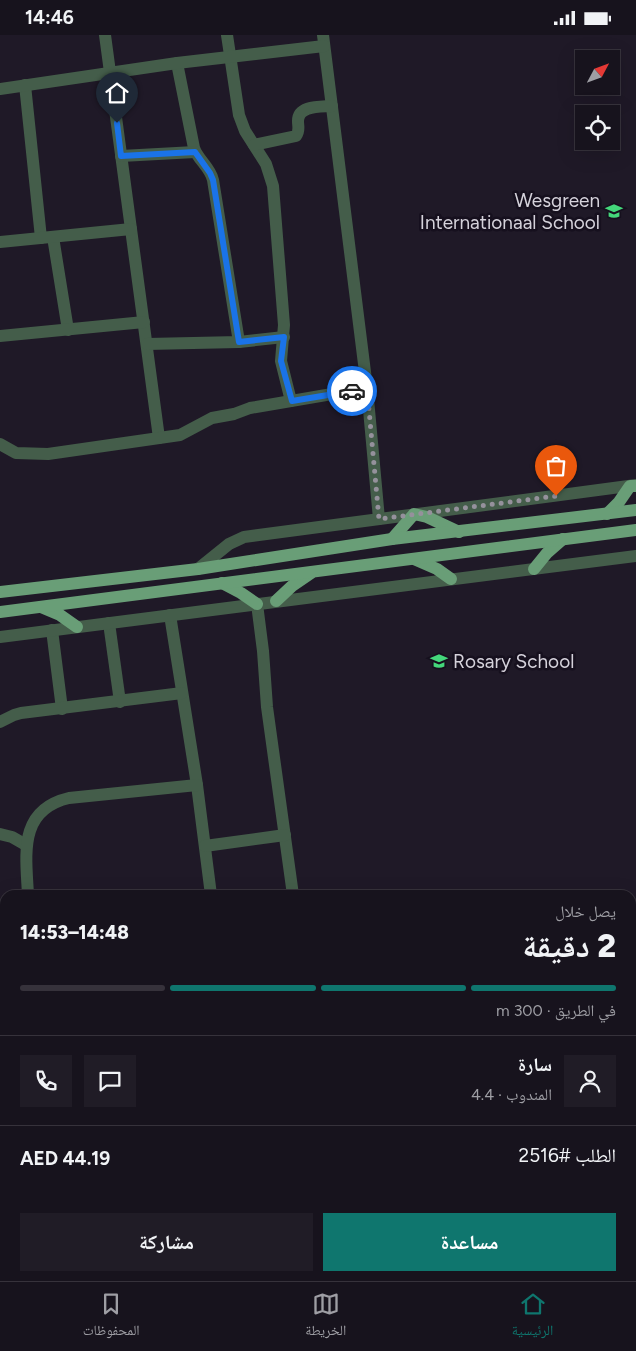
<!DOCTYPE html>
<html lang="ar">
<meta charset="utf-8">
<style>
body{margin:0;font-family:Figtree,"Noto Naskh Arabic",sans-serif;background:#201c26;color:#f1f3f6;direction:rtl;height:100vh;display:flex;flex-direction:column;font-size:19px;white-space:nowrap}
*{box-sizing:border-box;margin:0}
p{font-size:16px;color:#9e9ea4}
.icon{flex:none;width:28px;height:28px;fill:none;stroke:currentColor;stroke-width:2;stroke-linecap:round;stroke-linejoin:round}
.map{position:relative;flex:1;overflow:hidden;direction:ltr}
.details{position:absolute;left:0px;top:855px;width:636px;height:391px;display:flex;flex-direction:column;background:#17131d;border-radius:15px 15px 0 0;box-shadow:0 5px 20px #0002,0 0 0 1px #36323b;direction:rtl}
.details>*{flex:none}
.needle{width:32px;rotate:49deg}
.fabs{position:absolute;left:575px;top:15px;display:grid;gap:10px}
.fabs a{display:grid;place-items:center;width:45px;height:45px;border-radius:0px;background:#17131d;box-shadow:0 5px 20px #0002,0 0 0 1px #36323b;font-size:25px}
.pin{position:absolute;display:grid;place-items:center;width:42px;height:42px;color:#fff;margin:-51px -21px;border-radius:50% 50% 50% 0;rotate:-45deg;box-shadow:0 0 5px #0007}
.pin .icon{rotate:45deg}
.courier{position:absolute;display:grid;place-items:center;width:50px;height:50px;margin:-25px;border:4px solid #1a73e8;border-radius:50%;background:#fff;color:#222;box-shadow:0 1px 6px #0007}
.headline em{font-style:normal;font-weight:800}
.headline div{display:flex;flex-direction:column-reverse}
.headline{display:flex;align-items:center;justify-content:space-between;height:85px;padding:0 20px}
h1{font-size:32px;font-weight:800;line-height:38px}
.bar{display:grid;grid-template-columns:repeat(4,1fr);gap:8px 5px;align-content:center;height:60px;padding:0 20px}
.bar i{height:6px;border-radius:4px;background:#36323b}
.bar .selected{background:#0f766e}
.bar p{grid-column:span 4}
.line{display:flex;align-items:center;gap:12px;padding:0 20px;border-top:1px solid #36323b}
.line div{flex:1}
.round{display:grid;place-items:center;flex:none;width:52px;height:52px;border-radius:0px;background:#201c26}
.primary-button{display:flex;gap:10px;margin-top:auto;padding:10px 20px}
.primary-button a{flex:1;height:58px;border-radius:0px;background:#0f766e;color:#fff;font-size:20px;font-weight:800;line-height:58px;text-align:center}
.primary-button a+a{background:#201c26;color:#f1f3f6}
.status{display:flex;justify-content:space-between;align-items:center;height:35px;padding:0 25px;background:#17131d;direction:ltr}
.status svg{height:14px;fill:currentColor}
.tabs{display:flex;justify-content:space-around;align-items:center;height:70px;border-top:1px solid #36323b;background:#17131d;font-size:14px;color:#9e9ea4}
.tabs a{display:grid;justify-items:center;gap:2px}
.tabs .selected{color:#0f766e}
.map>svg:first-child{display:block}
</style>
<div class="status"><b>14:46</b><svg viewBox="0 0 49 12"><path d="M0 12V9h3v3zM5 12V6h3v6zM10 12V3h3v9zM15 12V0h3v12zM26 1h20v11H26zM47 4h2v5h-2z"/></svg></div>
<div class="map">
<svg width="636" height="1246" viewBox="0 0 636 1246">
<rect width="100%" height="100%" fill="#1f1927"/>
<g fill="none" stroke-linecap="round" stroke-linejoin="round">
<g stroke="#445d4a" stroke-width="12">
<path d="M105 0 159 403"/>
<path d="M227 0 239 80 245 96 266 129 273 151 284 290 281 326 291 366"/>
<path d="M323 0 367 353 379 484"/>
<path d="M177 28 194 113C198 125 210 132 213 145L239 307"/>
<path d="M25 50 41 203"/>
<path d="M0 54 177 28 324 11"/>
<path d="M254 110 296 101C300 96 298 92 298 86 298 70 321 72 332 71"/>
<path d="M121 121 195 117"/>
<path d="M53 202 68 295"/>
<path d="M0 207 131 194"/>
<path d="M0 301 144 287"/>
<path d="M147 309 239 307 284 302"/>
<path d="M0 409 16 418 48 419 180 400 212 383 234 379 250 373 367 353"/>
<path d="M198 534 229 509 244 502 636 450"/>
<path d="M257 569 263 616 267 672 293 860"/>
<path d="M170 580 197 750 211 860"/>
<path d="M109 588 120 667"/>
<path d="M52 595 62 674"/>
<path d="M0 602 636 521"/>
<path d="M0 687 14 680 21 678 182 658"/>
<path d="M0 799 12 802 26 810"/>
<path d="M205 811 285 800"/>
<path d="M28 860C26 819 18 775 69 763L197 750"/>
<path d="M0 989H5"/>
<path d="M0 1069 5 1102"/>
<path d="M631 1080H636"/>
<path d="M631 1096H636"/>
<path d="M0 1160H5"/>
<path d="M0 1173 5 1172"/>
<path d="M22 1241 23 1246"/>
<path d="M254 1241 255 1246"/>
<path d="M343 1241 344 1246"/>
<path d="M168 1246 193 1241"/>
</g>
<g stroke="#699e77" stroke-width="12">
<path d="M607 479 619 467 630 451H636"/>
<path d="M392 504 414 479 427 482 459 497"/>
<path d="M414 524 437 534 451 544"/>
<path d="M534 534 547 518 563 504"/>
<path d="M222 548 241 558 257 569"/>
<path d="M0 557 198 534 392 504 636 475"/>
<path d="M276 566 292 551 311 538"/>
<path d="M41 572 60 580 77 592"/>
<path d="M0 577 636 495"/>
</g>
</g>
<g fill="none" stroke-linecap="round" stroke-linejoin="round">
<path stroke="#95919c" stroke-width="5" stroke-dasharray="0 9" d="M352 356 367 353 379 484 556 461"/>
<path stroke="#1a73e8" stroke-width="6" d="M117 88 121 121 195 117 210 138 213 145 239 307 284 302 281 326 292 366 352 356"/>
</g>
<defs>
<g id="school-bare" transform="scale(1.35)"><path d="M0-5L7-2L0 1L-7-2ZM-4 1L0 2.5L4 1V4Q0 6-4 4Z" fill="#44d77b" stroke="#16101e" stroke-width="2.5" paint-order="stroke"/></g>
</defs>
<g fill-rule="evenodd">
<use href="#school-bare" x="614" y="176"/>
<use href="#school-bare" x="439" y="626"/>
</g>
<g text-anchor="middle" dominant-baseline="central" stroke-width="5" stroke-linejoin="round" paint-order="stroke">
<g font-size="19" fill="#d5d2db" stroke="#16101e" text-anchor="end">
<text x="600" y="165">Wesgreen<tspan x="600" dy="22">Internationaal School</tspan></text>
<text x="453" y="626" text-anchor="start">Rosary School</text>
</g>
</g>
</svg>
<div class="fabs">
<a><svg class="needle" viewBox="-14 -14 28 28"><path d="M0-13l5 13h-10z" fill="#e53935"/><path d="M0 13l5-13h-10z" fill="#9e9ea4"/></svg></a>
<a><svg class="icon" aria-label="locate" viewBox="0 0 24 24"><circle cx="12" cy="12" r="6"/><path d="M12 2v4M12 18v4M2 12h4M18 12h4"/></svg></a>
</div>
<div class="pin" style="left:556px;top:461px;background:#ea580c"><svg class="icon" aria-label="bag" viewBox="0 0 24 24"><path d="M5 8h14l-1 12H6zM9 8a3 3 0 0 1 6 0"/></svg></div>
<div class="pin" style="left:117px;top:88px;background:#1f2937"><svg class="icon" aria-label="home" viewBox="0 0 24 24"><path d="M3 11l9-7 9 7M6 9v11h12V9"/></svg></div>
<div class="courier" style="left:352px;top:356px"><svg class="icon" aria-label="car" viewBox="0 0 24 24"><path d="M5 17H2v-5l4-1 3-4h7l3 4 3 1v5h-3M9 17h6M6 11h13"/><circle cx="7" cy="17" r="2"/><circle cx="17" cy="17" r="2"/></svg></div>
<section class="details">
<div class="headline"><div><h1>2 دقيقة</h1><p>يصل خلال</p></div><em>14:48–14:53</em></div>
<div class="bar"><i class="selected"></i><i class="selected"></i><i class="selected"></i><i></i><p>في الطريق · 300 m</p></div>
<div class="line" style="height:90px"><a class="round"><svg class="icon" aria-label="person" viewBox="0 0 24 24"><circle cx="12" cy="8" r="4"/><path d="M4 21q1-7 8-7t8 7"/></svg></a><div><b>سارة</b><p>المندوب · 4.4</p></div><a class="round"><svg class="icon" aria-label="chat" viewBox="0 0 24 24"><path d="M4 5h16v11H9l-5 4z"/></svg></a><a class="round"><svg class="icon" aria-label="phone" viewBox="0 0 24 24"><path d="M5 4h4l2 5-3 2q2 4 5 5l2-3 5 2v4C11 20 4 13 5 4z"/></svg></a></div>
<div class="line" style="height:65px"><div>الطلب #2516</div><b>AED 44.19</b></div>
<div class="primary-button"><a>مساعدة</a><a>مشاركة</a></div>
</section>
</div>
<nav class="tabs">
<a class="selected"><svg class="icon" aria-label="home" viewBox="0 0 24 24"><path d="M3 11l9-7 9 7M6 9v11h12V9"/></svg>الرئيسية</a>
<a><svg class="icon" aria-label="map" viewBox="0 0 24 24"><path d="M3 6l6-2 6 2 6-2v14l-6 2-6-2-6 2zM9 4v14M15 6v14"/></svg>الخريطة</a>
<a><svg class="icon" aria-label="saved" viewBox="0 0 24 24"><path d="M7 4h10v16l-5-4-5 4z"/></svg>المحفوظات</a>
</nav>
